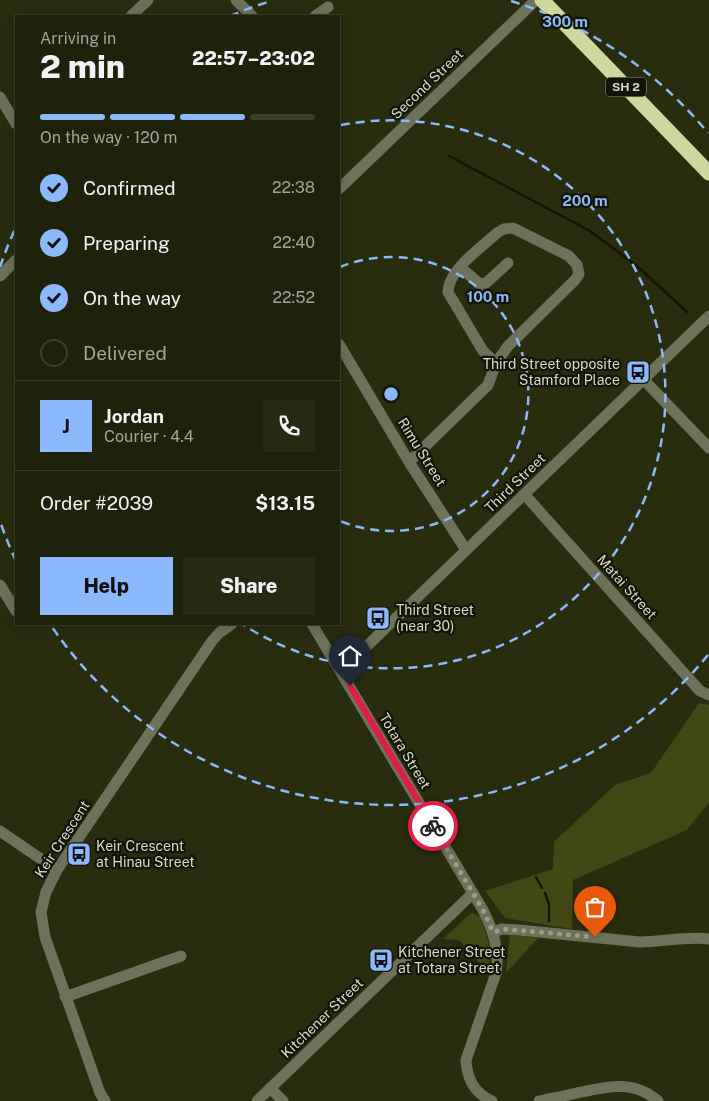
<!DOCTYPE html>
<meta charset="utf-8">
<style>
body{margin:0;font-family:"Public Sans",sans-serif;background:#272a13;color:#f1f3f6;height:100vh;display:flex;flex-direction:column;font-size:19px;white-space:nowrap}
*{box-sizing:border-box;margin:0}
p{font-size:16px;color:#a1a49c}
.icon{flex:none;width:28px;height:28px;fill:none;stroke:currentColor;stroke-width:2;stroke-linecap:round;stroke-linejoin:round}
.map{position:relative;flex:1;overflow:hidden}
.panel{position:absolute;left:15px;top:15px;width:325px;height:610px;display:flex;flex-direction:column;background:#1f220a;border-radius:0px;box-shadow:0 2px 12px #0003,0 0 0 1px #3c3f2b}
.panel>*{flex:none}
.pin{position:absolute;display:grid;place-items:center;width:42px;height:42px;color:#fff;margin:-51px -21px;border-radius:50% 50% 50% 0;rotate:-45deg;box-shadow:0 0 5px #0007}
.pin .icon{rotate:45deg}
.courier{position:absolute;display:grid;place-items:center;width:50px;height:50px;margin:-25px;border:4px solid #e11d48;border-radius:50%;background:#fff;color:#222;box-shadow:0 1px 6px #0007}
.headline em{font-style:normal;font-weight:800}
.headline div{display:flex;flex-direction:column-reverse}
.headline{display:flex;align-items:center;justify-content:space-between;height:85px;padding:0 25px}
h1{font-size:32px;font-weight:800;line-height:38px}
.bar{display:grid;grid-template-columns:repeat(4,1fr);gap:8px 5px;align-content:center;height:60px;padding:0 25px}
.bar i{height:6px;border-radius:4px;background:#3c3f2b}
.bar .active{background:#8cb9fc}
.bar p{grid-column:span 4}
.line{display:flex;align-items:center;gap:12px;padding:0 25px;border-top:1px solid #3c3f2b}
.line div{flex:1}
.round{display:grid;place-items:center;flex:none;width:52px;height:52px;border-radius:0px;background:#272a13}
ol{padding:0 25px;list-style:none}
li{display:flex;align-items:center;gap:15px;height:55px}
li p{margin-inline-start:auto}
li .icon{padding:5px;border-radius:50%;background:#8cb9fc;color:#111;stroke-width:4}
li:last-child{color:#a1a49c}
li i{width:28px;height:28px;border:2px solid #3c3f2b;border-radius:50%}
.cta{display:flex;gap:10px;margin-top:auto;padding:10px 25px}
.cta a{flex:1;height:58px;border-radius:0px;background:#8cb9fc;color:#111;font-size:20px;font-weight:800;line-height:58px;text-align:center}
.cta a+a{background:#272a13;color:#f1f3f6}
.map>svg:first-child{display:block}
</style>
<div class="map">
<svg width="709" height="1101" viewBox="0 0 709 1101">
<rect width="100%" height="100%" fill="#292d0e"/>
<g fill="#424814">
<path d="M699 703 709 705V802L687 830 573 880 572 929 505 918 485 891 553 869 554 842 615 785 651 773Z"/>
<path d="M471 913 480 917C489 941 492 948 489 974L459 940 443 939Z"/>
<path d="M510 935 538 938 506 973Z"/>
</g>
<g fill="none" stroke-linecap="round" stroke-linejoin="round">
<g stroke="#131600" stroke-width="2.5">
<path d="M449 156 590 231 637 266 687 312"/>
<path d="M536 877 542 888"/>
<path d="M545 893 549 904V921"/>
</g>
<g stroke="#6e725b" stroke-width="11">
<path d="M236 0 252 16"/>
<path d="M131 16 148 0"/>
<path d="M315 16 328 7"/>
<path d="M0 97 16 124"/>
<path d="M339 189 536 0"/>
<path d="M460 267 480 284 486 283 508 263"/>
<path d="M0 276 16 260"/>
<path d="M339 344 409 462 466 550"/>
<path d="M643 379 709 448"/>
<path d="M409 462 488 385 496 363 508 346 575 280 579 274 577 265 569 256 513 228 504 229 497 233C482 247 448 270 448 292L483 351 496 363"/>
<path d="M525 495 700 691 709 695"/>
<path d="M0 585 16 611"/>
<path d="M312 624 483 910C493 930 500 950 496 973L466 1060C467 1079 474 1093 492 1101"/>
<path d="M341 671 709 316"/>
<path d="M0 831 57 870"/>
<path d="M493 932 502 929 519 930 640 942C663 942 686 936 709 939"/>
<path d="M65 997 181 956"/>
<path d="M270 1088 283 1101"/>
<path d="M105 1101 100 1093 45 937 41 912 46 892 57 870 212 641 219 633 232 624"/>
<path d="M257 1101 472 894"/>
<path d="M539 1101C552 1098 565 1096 577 1093 606 1087 633 1079 658 1101"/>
</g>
<path stroke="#ced79c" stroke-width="15" d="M542 0 709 173"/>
</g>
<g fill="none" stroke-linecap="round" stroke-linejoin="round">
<path stroke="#9a9e88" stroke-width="5" stroke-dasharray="0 9" d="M433 826 483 910 493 932 504 929 595 937"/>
<path stroke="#e11d48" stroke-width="6" d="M350 686 433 826"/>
</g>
<g fill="none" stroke="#8cb9fc" stroke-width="2.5" stroke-dasharray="9 6">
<path d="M340 267A137 137 0 1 1 340 521"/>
<path d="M341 125A274 274 0 1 1 242 624"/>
<path d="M708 655A411 411 0 0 1 50 624M16 561A411 411 0 0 1 0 521M0 267A411 411 0 0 1 16 227M230 16A411 411 0 0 1 271 1M511 1A411 411 0 0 1 708 133"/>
</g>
<defs>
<g id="bus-square" transform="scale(1.25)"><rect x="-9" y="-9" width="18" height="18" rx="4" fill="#8cb9fc" stroke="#121407"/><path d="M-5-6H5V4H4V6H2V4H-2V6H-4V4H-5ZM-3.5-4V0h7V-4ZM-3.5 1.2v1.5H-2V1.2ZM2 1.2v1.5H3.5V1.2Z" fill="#111"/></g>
</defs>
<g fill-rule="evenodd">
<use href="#bus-square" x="638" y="372"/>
<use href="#bus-square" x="378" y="618"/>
<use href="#bus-square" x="79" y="854"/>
<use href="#bus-square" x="381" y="960"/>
</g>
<g text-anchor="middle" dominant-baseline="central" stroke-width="4.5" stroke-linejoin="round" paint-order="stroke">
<rect fill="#121407" stroke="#9c9f8f" stroke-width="1" x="606" y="77.5" width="40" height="19" rx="4"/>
<g font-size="12" font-weight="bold" fill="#d7dbc9">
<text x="626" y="87">SH 2</text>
</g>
<g font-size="14" fill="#d7dbc9" stroke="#121407">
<text transform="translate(427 84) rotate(-44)">Second Street</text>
<text transform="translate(422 452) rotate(58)">Rimu Street</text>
<text transform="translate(515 483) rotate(-44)">Third Street</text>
<text transform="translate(627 587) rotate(48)">Matai Street</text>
<text transform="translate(405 751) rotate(59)">Totara Street</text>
<text transform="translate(62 839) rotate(-57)">Keir Crescent</text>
<text transform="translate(322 1018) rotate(-44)">Kitchener Street</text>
</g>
<g font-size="14" fill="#d7dbc9" stroke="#121407" text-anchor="start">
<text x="620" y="364" text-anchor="end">Third Street opposite<tspan x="620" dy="16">Stamford Place</tspan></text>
<text x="396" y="610">Third Street<tspan x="396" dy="16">(near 30)</tspan></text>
<text x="96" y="846">Keir Crescent<tspan x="96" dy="16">at Hinau Street</tspan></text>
<text x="398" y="952">Kitchener Street<tspan x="398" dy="16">at Totara Street</tspan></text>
</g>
</g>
<circle cx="391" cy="394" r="8" fill="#8cb9fc" stroke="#121407" stroke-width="2.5"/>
<g font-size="15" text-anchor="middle" font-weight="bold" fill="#8cb9fc" stroke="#121407" stroke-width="4.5" stroke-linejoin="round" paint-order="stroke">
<text x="565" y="27">300 m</text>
<text x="585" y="206">200 m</text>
<text x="488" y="302">100 m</text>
</g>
</svg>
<div class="pin" style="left:595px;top:937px;background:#ea580c"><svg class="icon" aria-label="bag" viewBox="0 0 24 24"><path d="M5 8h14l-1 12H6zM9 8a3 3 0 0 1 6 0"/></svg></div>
<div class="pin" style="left:350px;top:686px;background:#1f2937"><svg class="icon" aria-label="home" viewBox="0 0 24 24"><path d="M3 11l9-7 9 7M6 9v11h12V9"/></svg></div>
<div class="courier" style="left:433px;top:826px"><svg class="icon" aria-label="bike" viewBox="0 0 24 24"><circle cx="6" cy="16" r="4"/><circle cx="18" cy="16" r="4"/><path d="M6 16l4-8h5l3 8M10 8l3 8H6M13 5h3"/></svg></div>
<section class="panel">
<div class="headline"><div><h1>2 min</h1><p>Arriving in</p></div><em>22:57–23:02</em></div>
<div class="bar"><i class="active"></i><i class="active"></i><i class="active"></i><i></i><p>On the way · 120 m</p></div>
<ol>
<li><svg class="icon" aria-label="check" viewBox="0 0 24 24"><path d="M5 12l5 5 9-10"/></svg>Confirmed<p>22:38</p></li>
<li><svg class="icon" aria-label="check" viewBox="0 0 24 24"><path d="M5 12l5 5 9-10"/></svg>Preparing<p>22:40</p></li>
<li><svg class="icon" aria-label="check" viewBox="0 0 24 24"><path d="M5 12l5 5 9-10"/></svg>On the way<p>22:52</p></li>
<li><i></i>Delivered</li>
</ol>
<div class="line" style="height:90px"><b class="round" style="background:#8cb9fc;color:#111">J</b><div><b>Jordan</b><p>Courier · 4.4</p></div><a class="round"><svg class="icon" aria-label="phone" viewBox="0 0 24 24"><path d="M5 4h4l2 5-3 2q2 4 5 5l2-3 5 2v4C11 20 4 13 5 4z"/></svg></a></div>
<div class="line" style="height:65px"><div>Order #2039</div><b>$13.15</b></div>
<div class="cta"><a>Help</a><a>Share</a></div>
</section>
</div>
